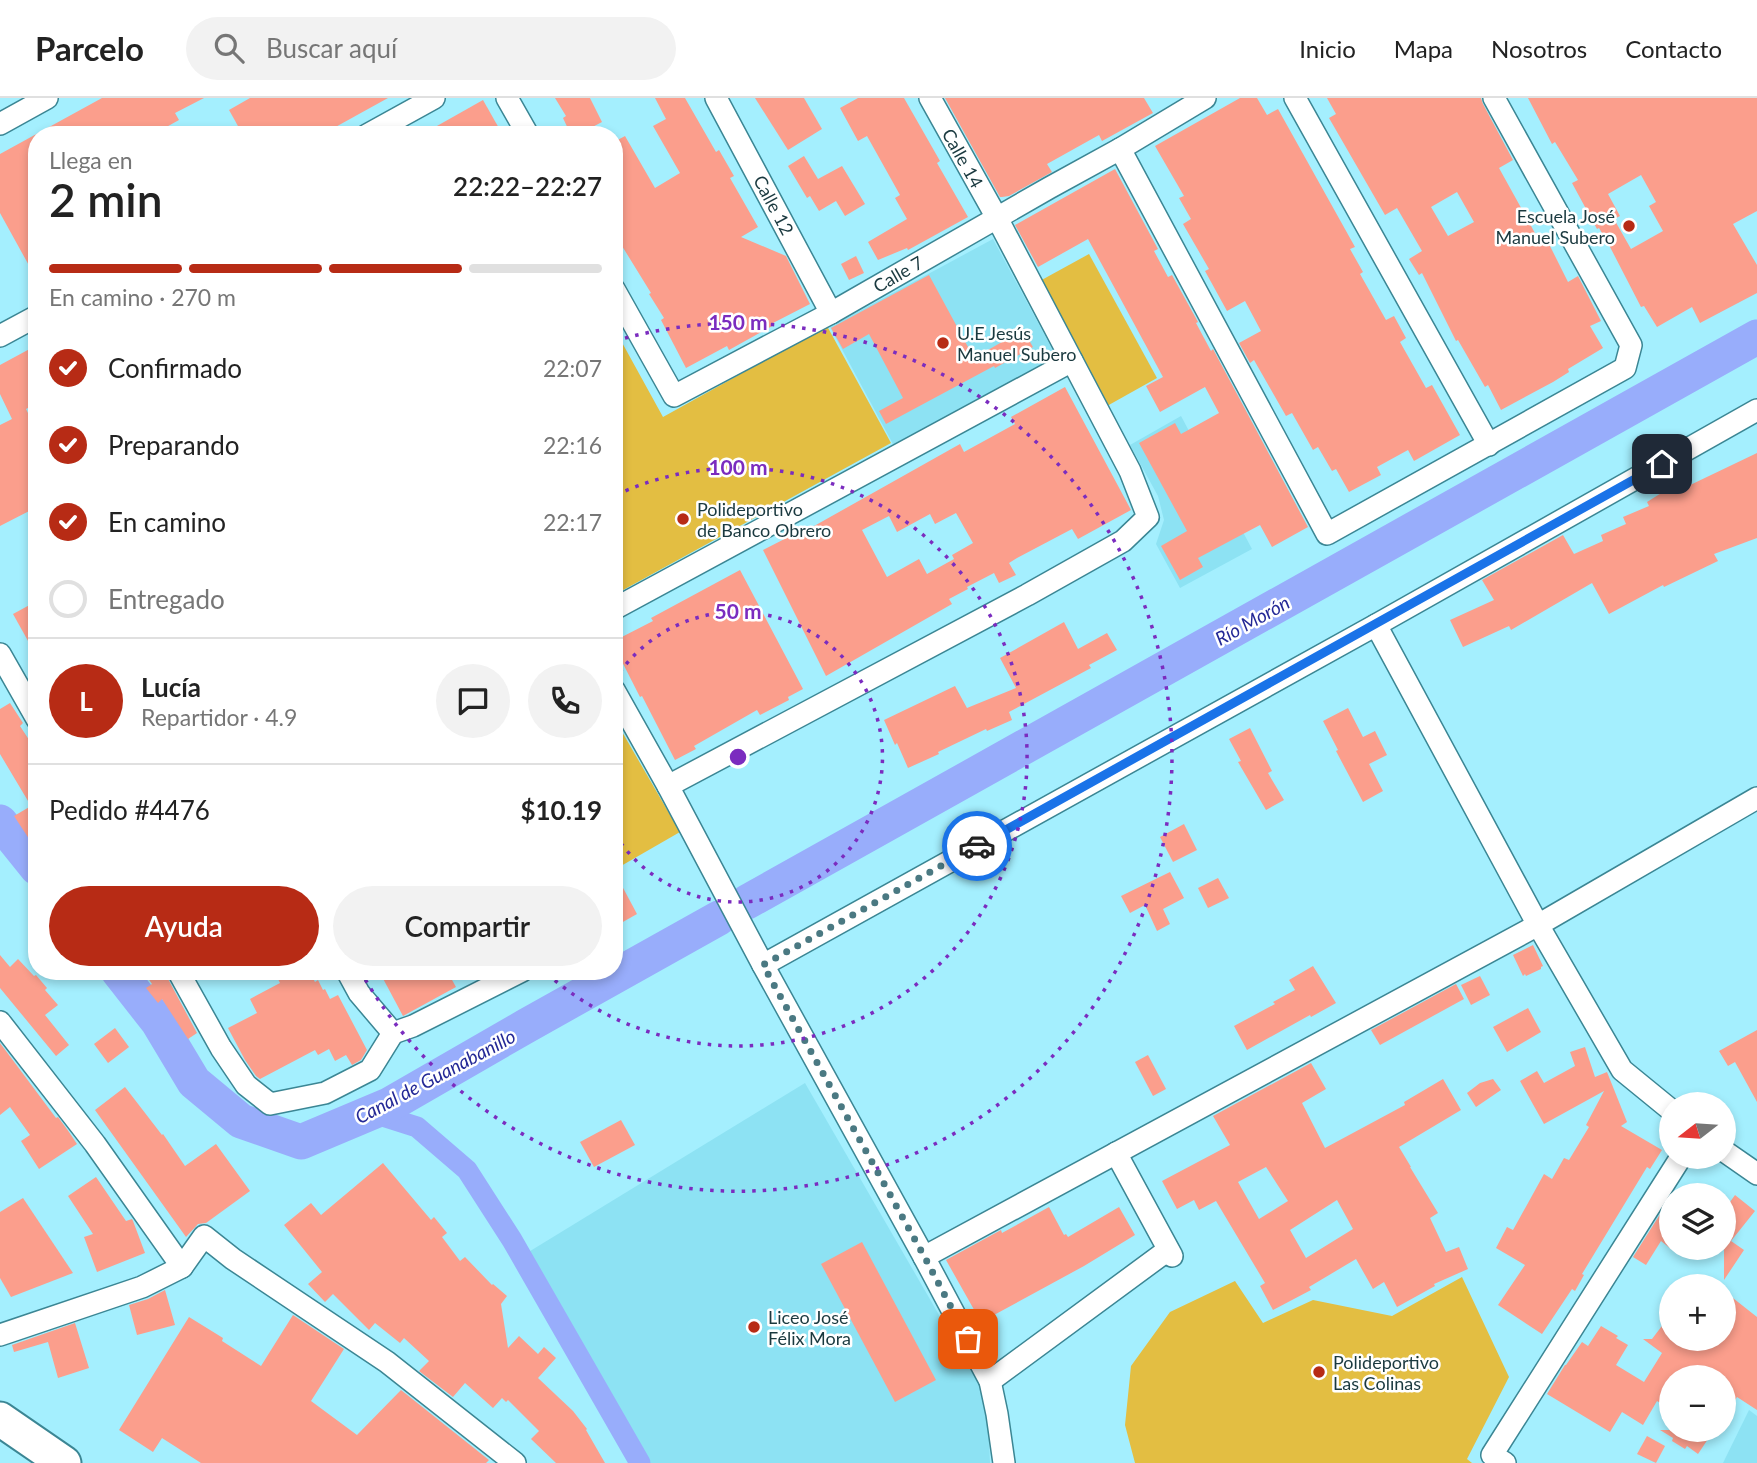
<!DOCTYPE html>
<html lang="es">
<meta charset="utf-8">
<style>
body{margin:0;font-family:Lato,sans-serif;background:#f2f2f2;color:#222;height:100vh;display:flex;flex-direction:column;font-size:26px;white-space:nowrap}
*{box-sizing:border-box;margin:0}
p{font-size:23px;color:#767676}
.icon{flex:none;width:38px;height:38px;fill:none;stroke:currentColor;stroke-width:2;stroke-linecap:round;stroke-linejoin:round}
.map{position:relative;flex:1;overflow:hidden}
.sheet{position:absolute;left:28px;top:28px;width:595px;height:854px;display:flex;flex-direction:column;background:#fff;border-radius:28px;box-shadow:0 4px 10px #0003}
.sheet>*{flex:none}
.needle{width:46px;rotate:253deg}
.buttons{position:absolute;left:1659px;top:994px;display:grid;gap:14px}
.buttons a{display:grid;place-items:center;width:77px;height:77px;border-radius:50%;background:#fff;box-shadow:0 4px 10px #0003;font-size:35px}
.pin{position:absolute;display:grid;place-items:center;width:60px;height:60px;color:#fff;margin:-30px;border-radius:14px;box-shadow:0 4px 10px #0006}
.courier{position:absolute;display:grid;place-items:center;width:70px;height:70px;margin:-35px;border:5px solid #1a73e8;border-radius:50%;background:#fff;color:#222;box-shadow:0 2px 9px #0007}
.summary em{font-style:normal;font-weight:600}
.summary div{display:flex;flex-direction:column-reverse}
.summary{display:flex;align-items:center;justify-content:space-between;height:119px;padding:0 21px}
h1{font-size:46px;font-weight:600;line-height:52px}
.bar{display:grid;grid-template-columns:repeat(4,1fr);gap:10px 7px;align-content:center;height:84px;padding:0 21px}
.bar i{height:9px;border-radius:5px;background:#e0e0e0}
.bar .selected{background:#b72b15}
.bar p{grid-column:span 4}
.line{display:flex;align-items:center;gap:18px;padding:0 21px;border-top:2px solid #e0e0e0}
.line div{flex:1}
.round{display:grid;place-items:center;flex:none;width:74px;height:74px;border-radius:37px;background:#f2f2f2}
ol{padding:0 21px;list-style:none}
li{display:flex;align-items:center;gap:21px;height:77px}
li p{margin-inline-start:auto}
li .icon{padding:7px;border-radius:50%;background:#b72b15;color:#fff;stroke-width:4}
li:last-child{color:#767676}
li i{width:38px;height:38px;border:4px solid #e0e0e0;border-radius:50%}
.cta{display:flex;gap:14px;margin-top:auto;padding:14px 21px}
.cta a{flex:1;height:80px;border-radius:42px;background:#b72b15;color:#fff;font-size:28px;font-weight:600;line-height:80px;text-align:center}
.cta a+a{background:#f2f2f2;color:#222}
header{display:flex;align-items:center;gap:42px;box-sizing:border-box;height:98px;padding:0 35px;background:#fff;border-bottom:2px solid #e0e0e0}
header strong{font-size:33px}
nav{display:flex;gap:38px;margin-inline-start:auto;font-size:24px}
.search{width:490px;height:63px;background:#f2f2f2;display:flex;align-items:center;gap:18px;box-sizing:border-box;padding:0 24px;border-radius:38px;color:#767676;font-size:26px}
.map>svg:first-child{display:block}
</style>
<header>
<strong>Parcelo</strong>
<div class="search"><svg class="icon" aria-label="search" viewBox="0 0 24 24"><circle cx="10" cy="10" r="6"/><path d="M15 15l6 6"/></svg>Buscar aquí</div>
<nav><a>Inicio</a><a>Mapa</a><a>Nosotros</a><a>Contacto</a></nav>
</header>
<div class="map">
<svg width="1757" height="1365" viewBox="0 0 1757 1365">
<rect width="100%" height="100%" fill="#a4effe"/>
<g fill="#8de2f3">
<path d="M993 141 1057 260 894 348 830 229Z"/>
<path d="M1181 318 1252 451 1180 490 1156 446 1164 422 1158 398 1130 347Z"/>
<path d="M805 985 987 1300 990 1365H640L522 1158Z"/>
<path d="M1749 1312 1757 1318V1365H1723Z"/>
</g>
<g fill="#e3be42">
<path d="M1089 156 1157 280 1107 308 1038 184Z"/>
<path d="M827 228 891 345 614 497V230L663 319Z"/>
<path d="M614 620 680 734 614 772Z"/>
<path d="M1462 1179 1509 1279 1467 1361 1472 1365H1135L1125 1327 1131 1268 1170 1214 1235 1183 1263 1225 1313 1202 1392 1218Z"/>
</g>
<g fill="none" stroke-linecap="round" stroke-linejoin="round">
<path stroke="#98adfb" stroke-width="21" d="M370 1014 417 1029 467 1072 512 1142 640 1365"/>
<g stroke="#98adfb" stroke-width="35">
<path d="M0 724 37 770"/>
<path d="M747 804 1757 239"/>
<path d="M118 873 158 924 194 984 241 1023 301 1044 389 1007 526 928 719 820"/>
</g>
</g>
<g fill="#fb9e8c" fill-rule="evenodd">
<path d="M102 0H204L175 15 179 22 152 37H37V182L0 115V56Z"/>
<path d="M250 0H388L321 37H243L229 12Z"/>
<path d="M555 0H590L602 24 577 37H571L563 20 566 18Z"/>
<path d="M655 0H685L716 54 719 52 734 78 730 80 758 129 741 139 786 158 810 206 773 225 774 227 729 252 727 248 686 270 661 222 664 220 649 196 651 195 614 135V44L625 38 655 90 680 75 653 28 666 21Z"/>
<path d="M755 0H804L822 31 788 52Z"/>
<path d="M858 0H904L940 63 937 65 968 119 908 152 907 150 878 162 868 144 907 121 895 100 900 97 867 38 858 43 840 10Z"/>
<path d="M945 0H1144L1153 15 1102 43 1099 37 1047 66 1052 74 1009 98 1002 99H1000Z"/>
<path d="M1240 0H1257L1267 17 1278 11 1355 149 1350 151 1363 174 1360 176 1386 222 1394 218 1406 240 1400 244 1426 290 1432 287 1460 337 1414 363 1408 352 1377 369 1381 377 1349 394 1336 371 1332 373 1318 349 1313 352 1292 315 1286 318 1254 262 1250 265 1239 245 1261 233 1245 203 1227 213 1205 173 1209 171 1183 126 1191 121 1179 100 1184 98 1155 48Z"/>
<path d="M1327 0H1481L1483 6 1513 62 1499 70 1541 146 1547 142 1568 184 1578 178 1601 223 1590 228 1603 250 1568 271 1569 274 1553 284 1501 312 1488 287 1485 289 1458 242 1456 243 1422 175 1419 177 1409 161 1422 153 1397 110 1385 117 1329 20 1336 16ZM1457 94 1474 124 1448 138 1431 109Z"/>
<path d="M1528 0H1757V113L1733 126 1757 167V195L1700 225 1692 209 1657 229 1644 208 1641 209 1609 147 1599 130 1597 131 1572 85 1578 82 1555 44 1552 46ZM1641 77 1656 104 1649 108 1663 133 1631 151 1614 121 1620 118 1608 96Z"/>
<path d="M483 2 500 32 492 37H421Z"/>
<path d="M804 58 818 81 842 68 865 106 845 118 836 103 819 113 810 98 807 100 788 68Z"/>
<path d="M1115 71 1158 151 1154 153 1168 179 1172 177 1198 224 1196 225 1211 253 1213 251 1308 429 1272 449 1260 427 1198 460 1203 469 1180 482 1161 448 1187 433 1139 345 1175 325 1181 336 1219 315 1205 289 1160 314 1146 288 1163 279 1088 141 1038 169 1015 127Z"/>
<path d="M856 158 864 175 849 182 841 166Z"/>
<path d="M929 177 974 260 1023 232 1033 249 995 270 994 268 886 326 879 313 903 300 869 236 843 251 831 230Z"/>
<path d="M37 247V305L26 311 37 333V409L0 428V327L12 321 0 296V267Z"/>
<path d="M1065 289 1131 412 1078 441 1072 431 1017 460 1009 465 1016 477 999 485 994 475 967 489 968 491 949 501 952 506 826 578 763 452 806 430 807 432 960 346 964 354 1015 326 1011 319ZM956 415 973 445 952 457 954 461 927 476 919 461 887 479 862 432 889 418 897 434 930 416 935 426Z"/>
<path d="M1757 355V440L1714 456 1718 463 1664 489 1663 487 1609 516 1592 485 1511 532 1509 528 1463 549 1450 522 1494 502 1482 482 1563 437 1574 456 1603 443 1601 437 1626 426 1623 419 1649 408 1647 404 1682 382 1686 389Z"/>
<path d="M740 472 803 591 788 599 789 602 760 617 757 612 694 648 696 651 675 662 642 598 640 599 614 548V543L653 523 651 520Z"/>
<path d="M37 503V559L13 516Z"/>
<path d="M1064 524 1078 551 1107 535 1117 552 1089 567 1091 570 1009 614 1012 622 987 633 986 631 938 654 939 656 908 670 897 645 895 647 884 622 955 588 967 610 1016 590 1000 560Z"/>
<path d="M10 605 23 625 20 628 37 654V753L14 718 31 708 0 656V611Z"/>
<path d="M1348 610 1363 639 1375 633 1387 657 1369 666 1383 693 1363 704 1336 653 1338 652 1323 623Z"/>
<path d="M1250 630 1272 673 1268 675 1284 702 1266 712 1238 664 1241 663 1229 641Z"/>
<path d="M1184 726 1197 752 1173 764 1160 739Z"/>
<path d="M614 773 637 816 614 829Z"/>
<path d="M1170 774 1184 800 1163 811 1170 826 1157 833 1145 807 1130 815 1121 798Z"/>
<path d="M1218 780 1229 800 1208 810 1198 790Z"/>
<path d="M1533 847 1543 868 1541 869V871L1526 878 1525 876 1523 878 1513 857Z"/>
<path d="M0 857 10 869 18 861 34 878 36 877 47 890 45 892 58 907 45 917 69 947 56 958 0 890Z"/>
<path d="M1313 868 1336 905 1311 919 1310 917 1247 952 1234 928 1275 906 1273 904 1295 892 1289 882Z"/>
<path d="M143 873H165L167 879 197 935 188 941 162 901 158 905 146 890 152 886Z"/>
<path d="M274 873H309L315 884 318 882 323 892 325 891 330 901 338 897 367 952 361 962 352 967 346 957 335 963 329 951 318 957 315 952 260 981 256 978 245 962 228 930 257 915 250 901 280 885Z"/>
<path d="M379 873H447L456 889 403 918Z"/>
<path d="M1480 878 1490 897 1471 907 1461 887Z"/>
<path d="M1456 886 1464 901 1380 947 1371 932Z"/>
<path d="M1528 910 1541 934 1507 954 1493 929Z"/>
<path d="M115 930 129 949 108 965 94 946Z"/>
<path d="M1757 932V1004L1735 964 1728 968 1719 953Z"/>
<path d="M0 945 56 1020 58 1019 69 1034 77 1046 39 1071 21 1043 30 1037 10 1009 0 1017Z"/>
<path d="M1585 949 1595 979 1607 974 1627 1024 1621 1028 1662 1052 1650 1071 1647 1069 1582 1176 1584 1177 1575 1193 1572 1191 1542 1236 1498 1207 1525 1167 1496 1150 1507 1129 1513 1132 1544 1076 1552 1081 1564 1060 1569 1062 1589 1029 1586 1027 1604 993 1544 1026 1520 983 1537 973 1544 985 1575 968 1570 954Z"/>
<path d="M1148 957 1166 991 1153 998 1135 964Z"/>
<path d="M1311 965 1326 991 1302 1005 1325 1050 1405 1007 1404 1004 1443 981 1461 1012 1399 1049 1411 1069H1410L1438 1115 1430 1120 1446 1154 1459 1149 1468 1171 1434 1186 1435 1188 1397 1209 1384 1184 1373 1191 1356 1161 1309 1189 1311 1192 1273 1212 1260 1188 1265 1185 1216 1103 1199 1112 1194 1102 1177 1111 1162 1083 1230 1047 1213 1018ZM1266 1069 1288 1103 1259 1121 1238 1084ZM1337 1102 1353 1131 1306 1160 1290 1132Z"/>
<path d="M1493 981 1501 992 1476 1009 1467 995 1480 985Z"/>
<path d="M125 989 162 1037 163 1036 185 1068 216 1046 250 1093 206 1125 198 1126 186 1139 95 1012Z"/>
<path d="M621 1022 635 1047 594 1069 580 1044Z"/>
<path d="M383 1065 431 1122 434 1119 447 1135 442 1139 460 1163 465 1159 492 1187 493 1186 507 1198 501 1206 508 1250 519 1238 538 1256 544 1249 556 1260 538 1280 573 1313 587 1331 586 1332 605 1365H556L531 1341 539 1333 508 1302 506 1304 502 1300 493 1310 465 1285 453 1299 419 1273 429 1263 404 1240 400 1245 375 1225 369 1232 333 1196 325 1204 308 1186 322 1174 284 1127 311 1105 321 1117Z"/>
<path d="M96 1079 126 1123 132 1121 133 1123 145 1155 97 1174 84 1139 93 1136 68 1098Z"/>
<path d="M1735 1097 1755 1113 1731 1143 1744 1152 1724 1182V1099L1730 1104Z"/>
<path d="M1671 1099V1151L1661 1143 1646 1167 1633 1159Z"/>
<path d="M23 1100 73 1175 11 1199 0 1180V1114Z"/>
<path d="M1049 1109 1064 1137 1066 1136 1068 1139 1119 1109 1135 1137 1084 1168 981 1224 946 1162 1001 1132 1002 1135Z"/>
<path d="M862 1144 936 1282 895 1304 821 1166Z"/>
<path d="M165 1192 175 1227 137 1237 129 1207 148 1201Z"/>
<path d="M1724 1193 1757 1219V1312L1737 1299 1724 1318V1279H1671V1291L1662 1306 1657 1303 1643 1327 1622 1314 1610 1334 1547 1296 1565 1267H1566L1582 1244 1588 1248 1601 1228 1618 1238 1616 1240 1628 1247 1616 1267 1644 1284 1662 1255 1643 1241H1652L1671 1216V1241H1724Z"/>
<path d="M293 1217 344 1251 311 1303 357 1337 401 1292 489 1362 486 1365H201L162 1340 153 1354 119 1332 189 1219 223 1240 222 1243 261 1268Z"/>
<path d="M75 1225 89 1270 58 1280 48 1244 14 1254 12 1247Z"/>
<path d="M1660 1332H1697L1696 1334 1708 1341 1698 1356 1687 1348 1685 1351 1672 1343 1673 1340Z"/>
<path d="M1647 1338 1665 1348 1656 1365 1637 1356Z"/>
</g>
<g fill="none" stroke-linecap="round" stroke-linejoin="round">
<g stroke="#3b8694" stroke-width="24">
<g id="street">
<path d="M507 0 528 37"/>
<path d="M716 0 831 215"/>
<path d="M1295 0 1489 347"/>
<path d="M0 26 47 0"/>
<path d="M367 37 434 0"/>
<path d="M1120 51 1327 436 1625 270 1631 247 1494 0"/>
<path d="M614 191 674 298 831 215 1049 90 1120 51 1205 0"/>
<path d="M0 238 37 218"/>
<path d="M614 511 1072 263"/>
<path d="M1376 527 1538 827 1622 972 1671 1012"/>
<path d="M0 556 37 621"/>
<path d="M614 592 668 688 763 867 924 1159 990 1283 997 1316 1004 1365"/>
<path d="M668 688 1027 497 1123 443 1148 419 1130 373 997 120 930 0"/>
<path d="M763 867 1376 527 1757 312"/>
<path d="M178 873 221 950 246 987 270 1006 325 995 370 972 393 935"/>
<path d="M347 873 359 895 393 935 413 928 522 873"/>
<path d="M0 924 95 1046 182 1169"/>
<path d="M1724 1053 1757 1076"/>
<path d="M1116 1055 1172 1158"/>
<path d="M924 1159 1538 827 1757 700"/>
<path d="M0 1237 142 1189 182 1169 204 1138 233 1161 387 1264 515 1365"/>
<path d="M990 1283 1168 1152"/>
<path d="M1505 1365 1492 1357 1681 1059"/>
</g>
</g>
<g stroke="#3b8694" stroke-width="37">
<path id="primary" d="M0 1321 64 1365"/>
</g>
<use href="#street" stroke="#fff" stroke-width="21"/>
<use href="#primary" stroke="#fff" stroke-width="33"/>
</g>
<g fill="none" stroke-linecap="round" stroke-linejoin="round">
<path stroke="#4a7982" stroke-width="7" stroke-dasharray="0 12.6" d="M968 1241 924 1158 763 867 977 748"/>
<path stroke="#1a73e8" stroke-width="9" d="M977 748 1662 366"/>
</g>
<g fill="none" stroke="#7b2cbf" stroke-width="3.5" stroke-dasharray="3.5 7">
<path d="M614 583A145 145 0 1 1 614 735"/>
<path d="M616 397A289 289 0 1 1 545 874"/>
<path d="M615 243A434 434 0 1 1 362 876"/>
</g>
<g fill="#b72b15" stroke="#fff" stroke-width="2.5">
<circle cx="1629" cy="128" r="7"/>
<circle cx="943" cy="245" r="7"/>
<circle cx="683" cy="421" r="7"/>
<circle cx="754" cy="1229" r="7"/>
<circle cx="1319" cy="1274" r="7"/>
</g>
<g text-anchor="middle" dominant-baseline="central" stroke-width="5" stroke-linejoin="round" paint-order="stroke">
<g font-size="18" fill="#1a393f" stroke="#fff">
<text transform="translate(963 60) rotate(61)">Calle 14</text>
<text transform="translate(774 107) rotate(62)">Calle 12</text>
<text transform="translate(898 176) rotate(-30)">Calle 7</text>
</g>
<g font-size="18" fill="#1a393f" stroke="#fff" text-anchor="start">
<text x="1615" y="118" text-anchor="end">Escuela José<tspan x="1615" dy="21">Manuel Subero</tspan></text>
<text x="957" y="235">U.E Jesús<tspan x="957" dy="21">Manuel Subero</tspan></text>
<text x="697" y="411">Polideportivo<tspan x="697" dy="21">de Banco Obrero</tspan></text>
<text x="768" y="1219">Liceo José<tspan x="768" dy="21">Félix Mora</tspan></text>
<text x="1333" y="1264">Polideportivo<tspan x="1333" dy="21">Las Colinas</tspan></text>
</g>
<g font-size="19" font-style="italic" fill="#242996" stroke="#fff">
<text transform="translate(1252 522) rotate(-29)">Río Morón</text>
<text transform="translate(435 978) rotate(-28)">Canal de Guanabanillo</text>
</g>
</g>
<circle cx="738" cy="659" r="10" fill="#7b2cbf" stroke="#fff" stroke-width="3.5"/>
<g font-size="21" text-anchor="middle" font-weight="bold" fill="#7b2cbf" stroke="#fff" stroke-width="5" stroke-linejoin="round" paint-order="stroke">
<text x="738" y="232">150 m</text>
<text x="738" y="377">100 m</text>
<text x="738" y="521">50 m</text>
</g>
</svg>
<div class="buttons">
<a><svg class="needle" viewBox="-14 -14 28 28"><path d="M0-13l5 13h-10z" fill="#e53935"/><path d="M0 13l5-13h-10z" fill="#767676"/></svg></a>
<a><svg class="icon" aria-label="layers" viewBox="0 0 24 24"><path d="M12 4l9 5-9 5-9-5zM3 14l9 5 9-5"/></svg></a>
<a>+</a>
<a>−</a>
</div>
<div class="pin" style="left:968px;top:1241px;background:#ea580c"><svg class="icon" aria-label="bag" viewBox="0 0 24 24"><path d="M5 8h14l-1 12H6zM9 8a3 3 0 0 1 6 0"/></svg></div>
<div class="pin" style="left:1662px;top:366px;background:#1f2937"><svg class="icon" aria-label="home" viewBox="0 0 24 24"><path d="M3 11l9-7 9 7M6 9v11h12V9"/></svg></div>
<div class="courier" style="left:977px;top:748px"><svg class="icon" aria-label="car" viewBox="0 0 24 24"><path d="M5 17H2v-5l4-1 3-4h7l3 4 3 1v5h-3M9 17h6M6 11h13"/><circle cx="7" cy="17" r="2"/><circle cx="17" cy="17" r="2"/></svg></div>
<section class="sheet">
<div class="summary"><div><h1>2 min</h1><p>Llega en</p></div><em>22:22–22:27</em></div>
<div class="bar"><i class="selected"></i><i class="selected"></i><i class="selected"></i><i></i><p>En camino · 270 m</p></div>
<ol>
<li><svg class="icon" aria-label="check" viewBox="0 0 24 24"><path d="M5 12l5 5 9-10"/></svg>Confirmado<p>22:07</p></li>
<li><svg class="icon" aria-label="check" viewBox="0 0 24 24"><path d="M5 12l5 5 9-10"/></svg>Preparando<p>22:16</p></li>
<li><svg class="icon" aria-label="check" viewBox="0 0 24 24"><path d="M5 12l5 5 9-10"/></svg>En camino<p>22:17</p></li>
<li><i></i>Entregado</li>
</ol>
<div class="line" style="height:126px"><b class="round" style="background:#b72b15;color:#fff">L</b><div><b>Lucía</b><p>Repartidor · 4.9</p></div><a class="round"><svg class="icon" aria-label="chat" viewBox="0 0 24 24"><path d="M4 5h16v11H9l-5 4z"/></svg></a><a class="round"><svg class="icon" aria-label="phone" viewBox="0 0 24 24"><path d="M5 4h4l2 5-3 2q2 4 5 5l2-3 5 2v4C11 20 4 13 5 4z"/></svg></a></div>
<div class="line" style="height:91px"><div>Pedido #4476</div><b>$10.19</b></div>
<div class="cta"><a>Ayuda</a><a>Compartir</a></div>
</section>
</div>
